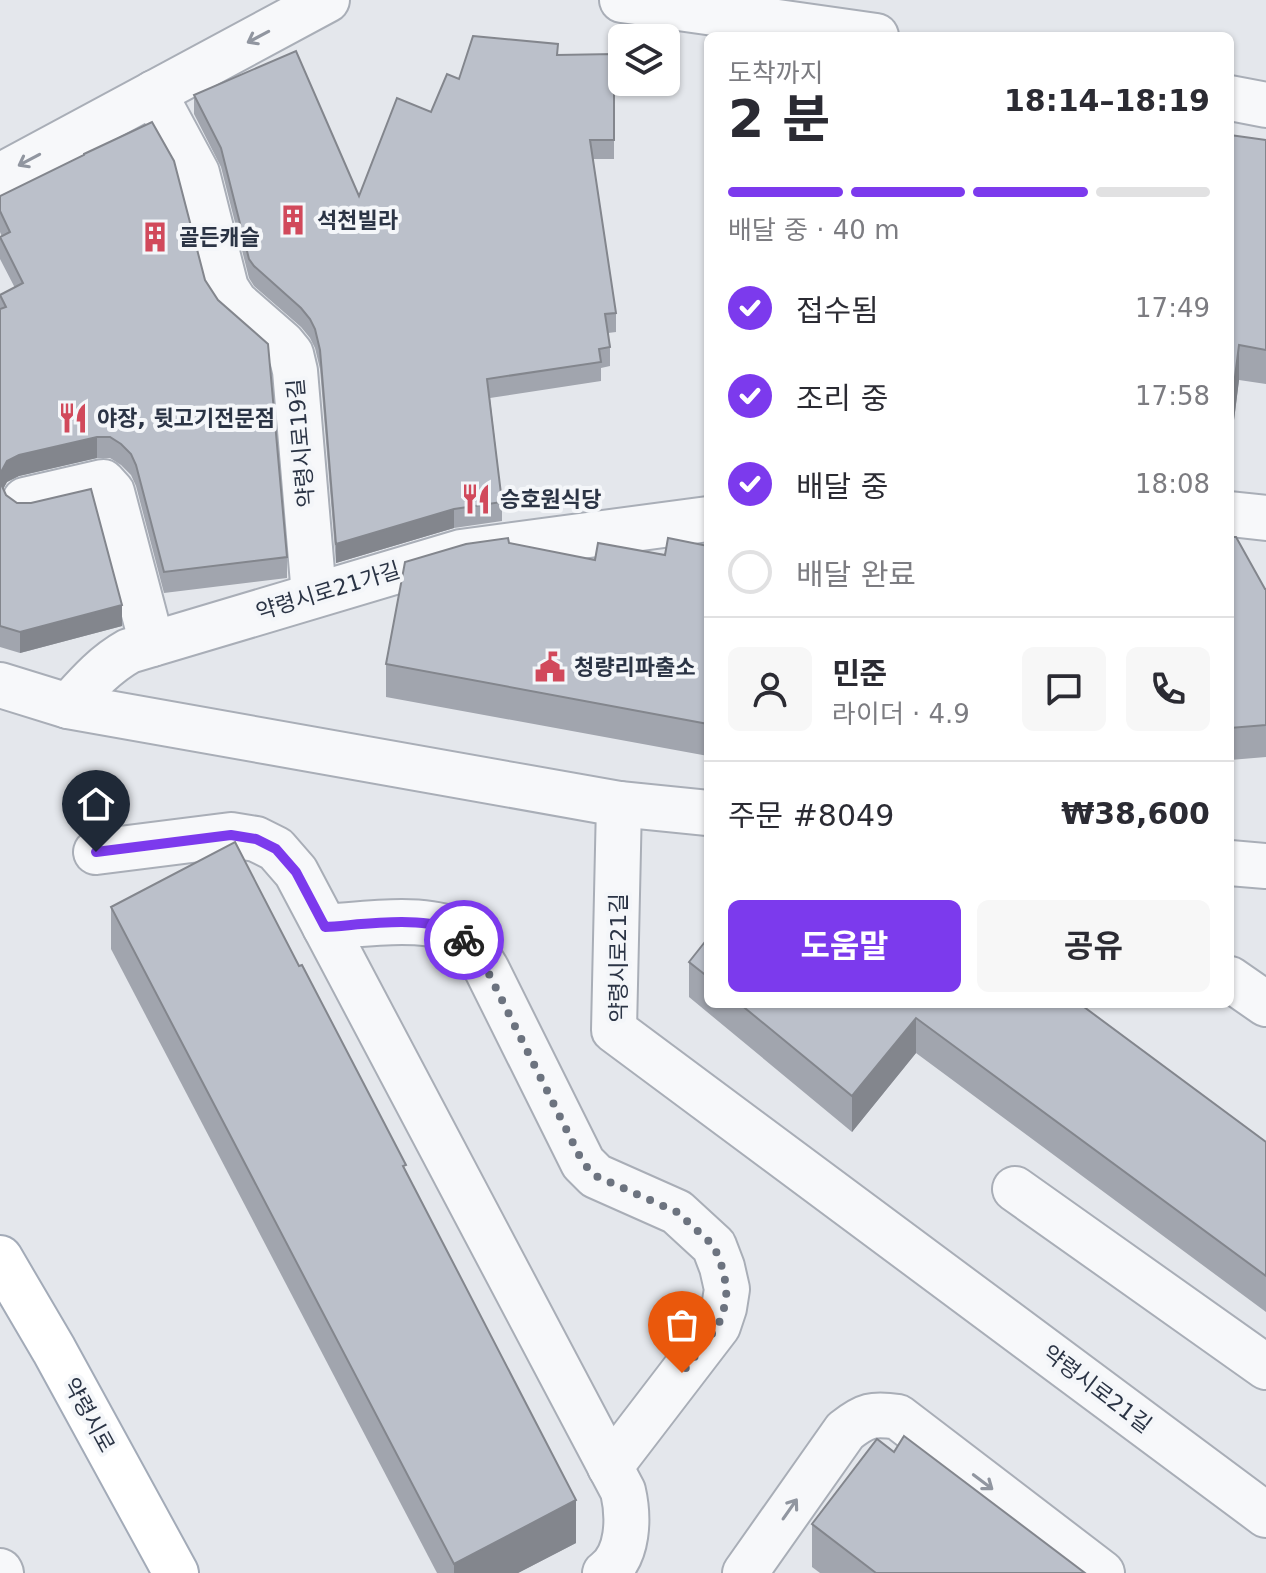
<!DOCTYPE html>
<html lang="ko">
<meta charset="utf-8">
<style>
body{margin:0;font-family:"DejaVu Sans","Noto Sans KR",sans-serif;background:#f7f7f7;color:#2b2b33;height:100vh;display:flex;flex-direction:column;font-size:30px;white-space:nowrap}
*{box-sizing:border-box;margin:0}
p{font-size:26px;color:#7c7c81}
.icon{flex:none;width:44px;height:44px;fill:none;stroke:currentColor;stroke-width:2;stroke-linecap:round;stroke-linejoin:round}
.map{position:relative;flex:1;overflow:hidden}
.sheet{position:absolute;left:704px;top:32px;width:530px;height:976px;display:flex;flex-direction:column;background:#fff;border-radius:12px;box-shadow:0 2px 6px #0004}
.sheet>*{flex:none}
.fabs{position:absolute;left:608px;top:24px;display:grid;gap:16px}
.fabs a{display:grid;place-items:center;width:72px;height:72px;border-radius:12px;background:#fff;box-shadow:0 2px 6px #0004;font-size:40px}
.pin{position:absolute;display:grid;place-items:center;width:68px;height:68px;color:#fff;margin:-82px -34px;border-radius:50% 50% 50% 0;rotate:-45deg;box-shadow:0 0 8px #0007}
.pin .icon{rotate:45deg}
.courier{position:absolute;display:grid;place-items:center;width:80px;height:80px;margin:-40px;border:6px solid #7c3aed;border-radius:50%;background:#fff;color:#222;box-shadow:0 2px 10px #0007}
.overview em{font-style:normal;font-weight:700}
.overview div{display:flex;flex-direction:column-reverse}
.overview{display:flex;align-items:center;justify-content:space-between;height:136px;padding:0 24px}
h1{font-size:52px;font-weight:700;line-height:60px}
.bar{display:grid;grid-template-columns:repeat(4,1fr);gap:12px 8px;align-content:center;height:96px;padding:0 24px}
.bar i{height:10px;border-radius:6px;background:#e1e1e2}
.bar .active{background:#7c3aed}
.bar p{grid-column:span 4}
.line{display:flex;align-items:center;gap:20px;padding:0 24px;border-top:2px solid #e1e1e2}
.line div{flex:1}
.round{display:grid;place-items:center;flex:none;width:84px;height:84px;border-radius:12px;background:#f7f7f7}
ol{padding:0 24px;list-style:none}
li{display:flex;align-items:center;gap:24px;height:88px}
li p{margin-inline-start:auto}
li .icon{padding:8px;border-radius:50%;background:#7c3aed;color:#fff;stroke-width:4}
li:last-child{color:#7c7c81}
li i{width:44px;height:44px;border:4px solid #e1e1e2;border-radius:50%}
.cta{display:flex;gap:16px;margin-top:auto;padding:16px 24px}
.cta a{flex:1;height:92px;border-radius:12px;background:#7c3aed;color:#fff;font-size:32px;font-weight:700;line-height:92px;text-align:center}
.cta a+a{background:#f7f7f7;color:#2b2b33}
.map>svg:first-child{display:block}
</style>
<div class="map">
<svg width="1266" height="1573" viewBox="0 0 1266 1573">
<rect width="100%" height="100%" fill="#e4e7ec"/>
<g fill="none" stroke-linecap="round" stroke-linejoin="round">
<g stroke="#a9aeb7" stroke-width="48">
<g id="minor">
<path d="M622 0 876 36"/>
<path d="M154 93 197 173 226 288 235 302 282 343 291 354 295 371 314 595"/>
<path d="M1230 98 1266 105"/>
<path d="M0 176 327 0"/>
<path d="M25 500 103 482 112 492 152 644"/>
<path d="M1230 514 1266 518"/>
<path d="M0 685 68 706 619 804 614 1030 1266 1515"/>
<path d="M68 706C87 685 104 665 129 651L461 552 708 519"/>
<path d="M619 804 708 813"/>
<path d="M96 852 231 835 256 839 276 849 296 872 623 1491C629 1517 629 1556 605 1573"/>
<path d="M1230 863 1266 866"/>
<path d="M325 927C359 925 418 916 450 929 467 936 478 955 487 970L583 1163 596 1176 677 1212 714 1246 722 1267 727 1289 724 1308 718 1326 610 1467"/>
<path d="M1230 979 1266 1004"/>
<path d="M1015 1189 1266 1367"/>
<path d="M0 1571 1 1573"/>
<path d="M745 1573 845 1431C865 1415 873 1413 898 1417L1102 1573"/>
</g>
</g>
<g stroke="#a3abb8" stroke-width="48">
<path id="major" d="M0 1258 54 1350 176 1573"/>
</g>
<use href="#minor" stroke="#f7f8fa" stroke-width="44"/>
<use href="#major" stroke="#fff" stroke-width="44"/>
</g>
<g fill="#a1a5ae">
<path d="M614 54V159H593L616 313V332L608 333 610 347V366L601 368V381L490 398 502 502V521L454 528 336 563 320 369 315 348 310 338 301 327 254 286 249 278 221 167 194 114V95L359 196 459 79 558 55Z"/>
<path d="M1230 135 1266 140V384L1239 380 1233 428 1230 427Z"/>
<path d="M0 196 205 280 287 557V578L164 593 136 486 131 475 121 465 110 458H97L19 476 7 482 3 489 6 495 122 626 20 653 0 647V295L15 288 0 259V237H2L0 232Z"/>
<path d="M1230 537 1265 589H1266V757L1230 760Z"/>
<path d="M509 543 595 560 665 555 708 546V756L386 697V664Z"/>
<path d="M111 907 406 1171 576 1543 518 1573H437L111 949Z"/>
<path d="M708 938V1004H1080L1266 1142V1312L916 1053 852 1132 689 997V962Z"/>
<path d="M894 1452 1085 1573H820L812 1567V1524Z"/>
</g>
<g fill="#83868d">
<path d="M1239 345V380L1233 428V393Z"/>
<path d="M97 437V458L19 476 7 482 1 493V472L7 461 19 455Z"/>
<path d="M454 509V528L336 563V544Z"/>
<path d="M122 605V626L20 653V632Z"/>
<path d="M916 1018V1053L852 1132V1096Z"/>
<path d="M576 1500V1543L518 1573H454V1564Z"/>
</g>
<g fill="#bbc0ca" stroke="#83868d" stroke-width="2">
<path d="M473 36 558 44 557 55 614 54V140H590L616 313 605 314 610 347 599 349 601 362 487 379 502 502 454 509 336 544 320 350 315 329 310 319 301 308 254 266 249 259 221 148 194 95 296 51 359 196 397 98 431 112 447 74 459 79Z"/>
<path d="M152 122 174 161 205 280 218 300 268 344 287 557 164 572 136 465 131 454 121 444 110 437H97L19 455 7 461 1 472V484L6 495 17 503H31L91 489 122 605 20 632 0 626V309L6 307 0 295 23 283 0 237 10 232 0 211V196L84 155V154Z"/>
<path d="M1230 135 1266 140V350L1239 345 1233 393H1230Z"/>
<path d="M1230 537H1236L1265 589H1266V725L1230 728Z"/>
<path d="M508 538 509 543 595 560 598 543 665 555 668 538 708 546V724L386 664 405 562 466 544Z"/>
<path d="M235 842 299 966 302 965 406 1165 403 1166 576 1500 454 1564 111 907Z"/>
<path d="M708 938V977L689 962Z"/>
<path d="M740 1004H1080L1266 1142V1276L916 1018 852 1096Z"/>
<path d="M904 1436 1085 1573H876L812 1524 877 1439 894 1452Z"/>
</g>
<defs><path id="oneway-shaft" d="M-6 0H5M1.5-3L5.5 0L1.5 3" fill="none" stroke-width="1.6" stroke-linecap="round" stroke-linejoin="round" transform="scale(2)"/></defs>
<g stroke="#9196a0">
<use href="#oneway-shaft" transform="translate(258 37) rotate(152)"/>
<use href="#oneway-shaft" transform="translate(29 160) rotate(152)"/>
<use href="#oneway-shaft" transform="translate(983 1482) rotate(37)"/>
<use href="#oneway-shaft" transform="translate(790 1509) rotate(-55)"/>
</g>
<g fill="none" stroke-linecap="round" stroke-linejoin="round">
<path stroke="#6c737f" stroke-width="8" stroke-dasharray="0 14.4" d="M464 940 472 947 487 970 583 1163 596 1176 677 1212 714 1246 722 1267 727 1289 724 1308 718 1326 682 1373"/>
<path stroke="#7c3aed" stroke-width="10" d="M96 852 231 835 256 839 276 849 296 872 325 927C360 925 417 916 449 929 455 931 460 936 464 940"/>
</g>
<defs>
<g id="building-bare" transform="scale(2.4)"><path d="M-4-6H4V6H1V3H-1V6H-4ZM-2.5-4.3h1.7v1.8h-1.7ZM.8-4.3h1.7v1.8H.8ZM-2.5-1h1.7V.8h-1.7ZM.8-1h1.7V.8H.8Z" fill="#d1495b" stroke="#f4f6f9" stroke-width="2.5" paint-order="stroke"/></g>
<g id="restaurant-bare" transform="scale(2.4)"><path d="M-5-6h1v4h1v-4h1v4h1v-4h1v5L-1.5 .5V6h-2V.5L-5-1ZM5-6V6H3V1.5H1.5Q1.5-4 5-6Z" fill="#d1495b" stroke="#f4f6f9" stroke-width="2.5" paint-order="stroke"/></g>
<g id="civic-bare" transform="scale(2.4)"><path d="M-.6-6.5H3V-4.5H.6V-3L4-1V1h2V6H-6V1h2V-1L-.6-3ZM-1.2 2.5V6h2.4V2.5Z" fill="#d1495b" stroke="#f4f6f9" stroke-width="2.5" paint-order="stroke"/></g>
</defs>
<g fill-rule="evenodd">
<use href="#building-bare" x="293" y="220"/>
<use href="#building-bare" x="155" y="237"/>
<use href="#restaurant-bare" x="73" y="418"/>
<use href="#restaurant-bare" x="476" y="499"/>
<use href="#civic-bare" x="550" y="667"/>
</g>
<g text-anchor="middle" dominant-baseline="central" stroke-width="8" stroke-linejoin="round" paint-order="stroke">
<g font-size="22" font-weight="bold" fill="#2b3445" stroke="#f4f6f9" text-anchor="start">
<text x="317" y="220">석천빌라</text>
<text x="179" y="237">골든캐슬</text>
<text x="97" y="418">야장, 뒷고기전문점</text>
<text x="500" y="499">승호원식당</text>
<text x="574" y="667">청량리파출소</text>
</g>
<g font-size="22" fill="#2b3445" stroke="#f4f6f9">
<text transform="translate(301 443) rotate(-95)">약령시로19길</text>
<text transform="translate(328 591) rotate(-17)">약령시로21가길</text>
<text transform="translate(618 958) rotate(-90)">약령시로21길</text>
<text transform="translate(1097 1389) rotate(37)">약령시로21길</text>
<text transform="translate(89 1415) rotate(61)">약령시로</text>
</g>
</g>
</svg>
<div class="fabs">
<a><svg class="icon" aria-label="layers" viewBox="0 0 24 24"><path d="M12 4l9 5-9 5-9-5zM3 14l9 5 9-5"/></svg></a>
</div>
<div class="pin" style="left:682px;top:1373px;background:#ea580c"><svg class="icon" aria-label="bag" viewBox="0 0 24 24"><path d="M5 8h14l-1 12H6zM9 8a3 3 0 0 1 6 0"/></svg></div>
<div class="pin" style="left:96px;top:852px;background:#1f2937"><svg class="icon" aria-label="home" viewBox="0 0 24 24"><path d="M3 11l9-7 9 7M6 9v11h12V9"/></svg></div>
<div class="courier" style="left:464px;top:940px"><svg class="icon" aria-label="bike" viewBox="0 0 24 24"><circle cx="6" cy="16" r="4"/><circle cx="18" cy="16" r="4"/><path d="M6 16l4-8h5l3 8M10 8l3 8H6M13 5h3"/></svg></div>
<section class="sheet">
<div class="overview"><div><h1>2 분</h1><p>도착까지</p></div><em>18:14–18:19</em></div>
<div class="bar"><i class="active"></i><i class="active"></i><i class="active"></i><i></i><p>배달 중 · 40 m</p></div>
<ol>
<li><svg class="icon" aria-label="check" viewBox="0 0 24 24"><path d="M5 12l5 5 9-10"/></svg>접수됨<p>17:49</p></li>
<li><svg class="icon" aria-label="check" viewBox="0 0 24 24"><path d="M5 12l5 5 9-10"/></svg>조리 중<p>17:58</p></li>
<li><svg class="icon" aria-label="check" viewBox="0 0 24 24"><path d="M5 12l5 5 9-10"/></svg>배달 중<p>18:08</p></li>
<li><i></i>배달 완료</li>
</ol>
<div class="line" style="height:144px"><a class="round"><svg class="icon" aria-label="person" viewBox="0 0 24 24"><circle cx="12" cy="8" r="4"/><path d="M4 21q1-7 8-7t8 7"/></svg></a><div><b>민준</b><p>라이더 · 4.9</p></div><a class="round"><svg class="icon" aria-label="chat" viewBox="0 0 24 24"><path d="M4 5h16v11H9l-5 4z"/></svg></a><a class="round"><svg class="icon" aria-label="phone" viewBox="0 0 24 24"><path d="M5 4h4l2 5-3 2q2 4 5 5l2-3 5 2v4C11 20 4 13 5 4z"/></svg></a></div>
<div class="line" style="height:104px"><div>주문 #8049</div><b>₩38,600</b></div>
<div class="cta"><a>도움말</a><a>공유</a></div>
</section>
</div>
